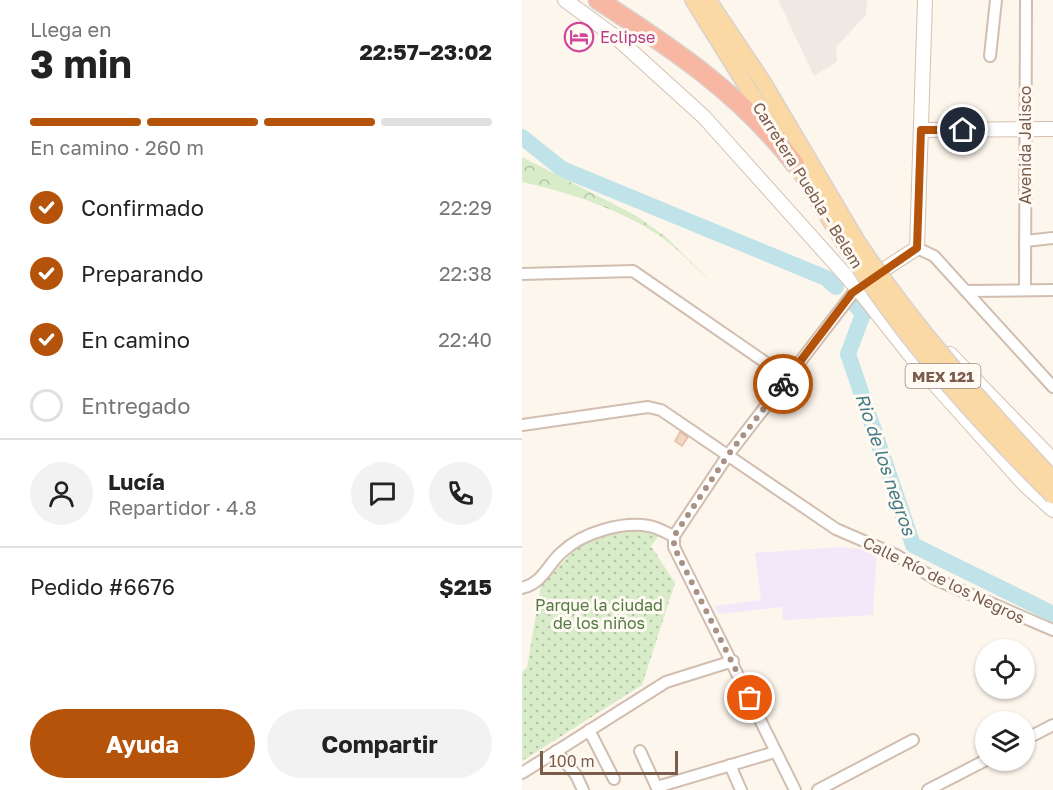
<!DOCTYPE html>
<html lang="es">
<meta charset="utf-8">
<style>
body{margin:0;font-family:"Golos Text",sans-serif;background:#f2f2f2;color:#222;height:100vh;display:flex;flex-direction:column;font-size:22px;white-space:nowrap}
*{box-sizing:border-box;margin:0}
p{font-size:20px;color:#767676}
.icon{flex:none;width:33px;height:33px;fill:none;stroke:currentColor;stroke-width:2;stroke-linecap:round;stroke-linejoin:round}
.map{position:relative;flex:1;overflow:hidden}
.side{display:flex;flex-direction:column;background:#fff;width:522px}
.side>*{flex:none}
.controls{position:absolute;left:453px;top:639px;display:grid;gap:12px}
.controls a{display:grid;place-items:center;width:60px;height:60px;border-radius:50%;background:#fff;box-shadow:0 2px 4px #0004;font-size:30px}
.scale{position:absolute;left:18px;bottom:15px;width:138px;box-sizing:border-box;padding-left:6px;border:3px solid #7a5c4d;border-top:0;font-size:16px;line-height:21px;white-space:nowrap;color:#7a5c4d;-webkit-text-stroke:4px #fffaf3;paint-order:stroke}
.pin{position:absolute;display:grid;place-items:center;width:51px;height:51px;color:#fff;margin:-26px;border:3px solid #fff;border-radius:50%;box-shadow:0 2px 6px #0007}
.courier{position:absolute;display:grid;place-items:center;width:60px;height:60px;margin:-30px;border:4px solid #b45309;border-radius:50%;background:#fff;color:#222;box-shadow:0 2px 8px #0007}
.head em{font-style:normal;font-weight:700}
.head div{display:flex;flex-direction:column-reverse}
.head{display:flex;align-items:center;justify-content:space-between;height:102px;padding:0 30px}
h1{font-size:39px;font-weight:700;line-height:45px}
.bar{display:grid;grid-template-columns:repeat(4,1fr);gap:9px 6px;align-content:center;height:72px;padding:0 30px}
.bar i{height:8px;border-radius:4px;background:#e0e0e0}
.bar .selected{background:#b45309}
.bar p{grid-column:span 4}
.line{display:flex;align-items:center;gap:15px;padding:0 30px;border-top:2px solid #e0e0e0}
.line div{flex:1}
.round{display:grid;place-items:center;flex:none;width:63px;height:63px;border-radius:32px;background:#f2f2f2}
ol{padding:0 30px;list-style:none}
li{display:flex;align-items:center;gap:18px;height:66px}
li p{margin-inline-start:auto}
li .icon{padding:6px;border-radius:50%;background:#b45309;color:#fff;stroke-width:4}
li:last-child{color:#767676}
li i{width:33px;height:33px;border:3px solid #e0e0e0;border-radius:50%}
.cta{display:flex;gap:12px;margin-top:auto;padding:12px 30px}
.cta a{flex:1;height:69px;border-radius:36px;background:#b45309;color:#fff;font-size:24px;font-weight:700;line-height:69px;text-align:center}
.cta a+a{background:#f2f2f2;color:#222}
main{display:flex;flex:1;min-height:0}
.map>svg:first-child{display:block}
</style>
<main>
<section class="side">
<div class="head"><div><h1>3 min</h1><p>Llega en</p></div><em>22:57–23:02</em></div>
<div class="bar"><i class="selected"></i><i class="selected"></i><i class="selected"></i><i></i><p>En camino · 260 m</p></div>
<ol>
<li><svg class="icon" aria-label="check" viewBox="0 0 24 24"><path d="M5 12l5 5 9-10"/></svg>Confirmado<p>22:29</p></li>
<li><svg class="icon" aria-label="check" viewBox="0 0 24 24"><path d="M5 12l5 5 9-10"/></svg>Preparando<p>22:38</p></li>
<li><svg class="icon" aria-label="check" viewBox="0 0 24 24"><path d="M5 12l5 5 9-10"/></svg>En camino<p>22:40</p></li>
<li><i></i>Entregado</li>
</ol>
<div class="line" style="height:108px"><a class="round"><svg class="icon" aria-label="person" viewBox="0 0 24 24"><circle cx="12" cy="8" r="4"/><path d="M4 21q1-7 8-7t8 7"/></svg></a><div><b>Lucía</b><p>Repartidor · 4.8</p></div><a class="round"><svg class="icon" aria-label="chat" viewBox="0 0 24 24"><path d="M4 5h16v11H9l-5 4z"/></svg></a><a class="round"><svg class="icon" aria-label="phone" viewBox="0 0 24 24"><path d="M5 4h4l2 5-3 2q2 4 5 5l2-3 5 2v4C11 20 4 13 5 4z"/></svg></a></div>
<div class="line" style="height:78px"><div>Pedido #6676</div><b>$215</b></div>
<div class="cta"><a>Ayuda</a><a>Compartir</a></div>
</section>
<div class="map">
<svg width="531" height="790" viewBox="0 0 531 790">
<defs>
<pattern id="forest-crowns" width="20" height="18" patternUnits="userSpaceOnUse" patternTransform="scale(1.5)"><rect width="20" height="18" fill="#d8ecc9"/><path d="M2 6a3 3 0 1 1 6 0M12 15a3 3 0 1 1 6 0" fill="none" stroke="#b4c2a5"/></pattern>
<pattern id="park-dots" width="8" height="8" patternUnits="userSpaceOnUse" patternTransform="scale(1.5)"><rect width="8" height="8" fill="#d8ecc9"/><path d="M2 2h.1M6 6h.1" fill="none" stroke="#b4c2a5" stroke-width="1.8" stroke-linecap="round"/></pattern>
</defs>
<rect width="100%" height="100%" fill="#fdf6ec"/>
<path fill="#efe9e4" d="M256 0H345L344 15 314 47 315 62 292 76Z"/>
<path fill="#f3e8fa" d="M318 547 355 551 351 615 261 620 260 607 197 614 193 606 239 600 233 553Z"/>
<path fill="url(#forest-crowns)" d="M0 157 113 215 144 237 187 280C172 267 158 251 142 239 104 211 46 192 0 182Z"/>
<path fill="url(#park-dots)" d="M100 528H125L138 534 129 546 153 583 120 685 0 761V672L5 667 19 585 61 541Z"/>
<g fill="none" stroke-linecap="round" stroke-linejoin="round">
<g stroke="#bfe3e8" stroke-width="16">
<path d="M0 137 40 169 304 278 314 287"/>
<path d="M334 306 341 314 326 354 391 545 531 614"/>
</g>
</g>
<path fill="#f3d5c3" stroke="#e6bba3" stroke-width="1.5" d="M158 432 166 437 160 446 153 441Z"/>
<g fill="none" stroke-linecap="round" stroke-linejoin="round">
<g stroke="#d1beb0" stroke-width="14">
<g id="street">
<path d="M468 56 474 0"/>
<path d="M503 241 531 238"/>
<path d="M395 248 412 256 531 387"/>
<path d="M0 274 111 271 266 378"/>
<path d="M503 290 504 0"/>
<path d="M444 291 531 290"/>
<path d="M0 425 126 407 139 410 314 529 374 555 415 580 531 630"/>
<path d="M0 588C21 583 25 565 40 552 60 533 100 521 127 526 135 527 144 533 152 536"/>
<path d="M67 730 92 779"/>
<path d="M502 740 531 725"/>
<path d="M34 751 54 775 61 790"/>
<path d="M118 751 136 790"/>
<path d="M208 765 219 790"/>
<path d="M0 773 144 682 211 661"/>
<path d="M135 787 253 752"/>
<path d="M273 790 157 557 152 547V536L206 455 335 288"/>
<path d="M296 790 391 740"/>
<path d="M406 790 464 760"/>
</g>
</g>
<g stroke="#d6c0b0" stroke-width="16">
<g id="secondary">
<path d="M43 0 96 39 182 117 335 288 400 370 503 485 531 510"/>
<path d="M399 130 531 129"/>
<path d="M349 278 395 248 403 0"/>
<path d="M428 354 531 460"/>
</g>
</g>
<g stroke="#dad1cd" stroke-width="18">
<g id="primary">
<path d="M171 0 255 135"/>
<path d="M186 0 241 82 335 241"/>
<path d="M268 155 324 246"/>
</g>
</g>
<g stroke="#dad1cd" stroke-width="21">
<path id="highway" d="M76 0C150 48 218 93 273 164"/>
</g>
<use href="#street" stroke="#fff" stroke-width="10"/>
<use href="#secondary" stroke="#fff" stroke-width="14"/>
<use href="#primary" stroke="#fbd9a5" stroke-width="15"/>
<use href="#highway" stroke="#f7b7a3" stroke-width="18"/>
<g stroke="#dad1cd" stroke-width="18" stroke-linecap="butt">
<g id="primary-bridge">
<path d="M335 241C392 327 461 404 531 479"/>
<path d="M324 246C380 338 455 420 531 496"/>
</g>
</g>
<use href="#primary-bridge" stroke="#fbd9a5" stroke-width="15"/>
</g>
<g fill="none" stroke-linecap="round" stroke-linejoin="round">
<path stroke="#a89285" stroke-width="6" stroke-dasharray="0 10.8" d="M228 698 152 547V536L206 455 261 384"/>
<path stroke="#b45309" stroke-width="8" d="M261 384 330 293 395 248 399 130H441"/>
</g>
<defs>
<g id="hotel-ring" transform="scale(1.5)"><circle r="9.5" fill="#fffaf3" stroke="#d1479c" stroke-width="1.5"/><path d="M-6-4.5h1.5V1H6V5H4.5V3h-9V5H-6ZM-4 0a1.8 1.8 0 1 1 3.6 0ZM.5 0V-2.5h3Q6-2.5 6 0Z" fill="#d1479c"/></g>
</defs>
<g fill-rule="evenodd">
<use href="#hotel-ring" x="57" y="37"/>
</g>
<g text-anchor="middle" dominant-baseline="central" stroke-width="6" stroke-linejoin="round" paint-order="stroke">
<rect fill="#fffaf3" stroke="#a28b7f" stroke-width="1.5" x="383.5" y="364" width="75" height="24" rx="4.5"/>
<g font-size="15" font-weight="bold" fill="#7a5c4d">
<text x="421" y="376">MEX 121</text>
</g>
<g font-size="16" fill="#b23c85" stroke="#fffaf3" text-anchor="start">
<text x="78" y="37">Eclipse</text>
</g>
<g font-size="16" fill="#7a5c4d" stroke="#fffaf3">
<text transform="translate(503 145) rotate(-90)">Avenida Jalisco</text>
<text transform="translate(286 185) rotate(58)">Carretera Puebla - Belem</text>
<text transform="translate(422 580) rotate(26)">Calle Río de los Negros</text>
</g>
<g font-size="16" fill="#537a41" stroke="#fffaf3">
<text x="77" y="605">Parque la ciudad<tspan x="77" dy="18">de los niños</tspan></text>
</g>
<g font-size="18" font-style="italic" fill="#437c86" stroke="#fffaf3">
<text transform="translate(364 464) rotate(71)">Rio de los negros</text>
</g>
</g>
</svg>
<div class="controls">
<a><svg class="icon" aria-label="locate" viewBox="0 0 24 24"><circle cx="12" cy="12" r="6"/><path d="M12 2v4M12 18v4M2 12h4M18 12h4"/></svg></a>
<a><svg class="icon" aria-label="layers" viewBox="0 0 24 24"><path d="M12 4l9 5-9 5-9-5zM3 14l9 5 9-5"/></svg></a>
</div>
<div class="scale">100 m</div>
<div class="pin" style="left:228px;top:698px;background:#ea580c"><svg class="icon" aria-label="bag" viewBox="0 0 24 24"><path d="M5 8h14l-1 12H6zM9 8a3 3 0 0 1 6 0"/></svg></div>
<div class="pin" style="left:441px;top:130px;background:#1f2937"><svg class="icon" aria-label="home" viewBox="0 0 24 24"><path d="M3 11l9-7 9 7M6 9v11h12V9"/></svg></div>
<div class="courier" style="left:261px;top:384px"><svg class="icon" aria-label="bike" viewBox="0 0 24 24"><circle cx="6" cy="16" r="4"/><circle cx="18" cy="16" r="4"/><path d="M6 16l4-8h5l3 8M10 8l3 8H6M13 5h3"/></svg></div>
</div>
</main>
